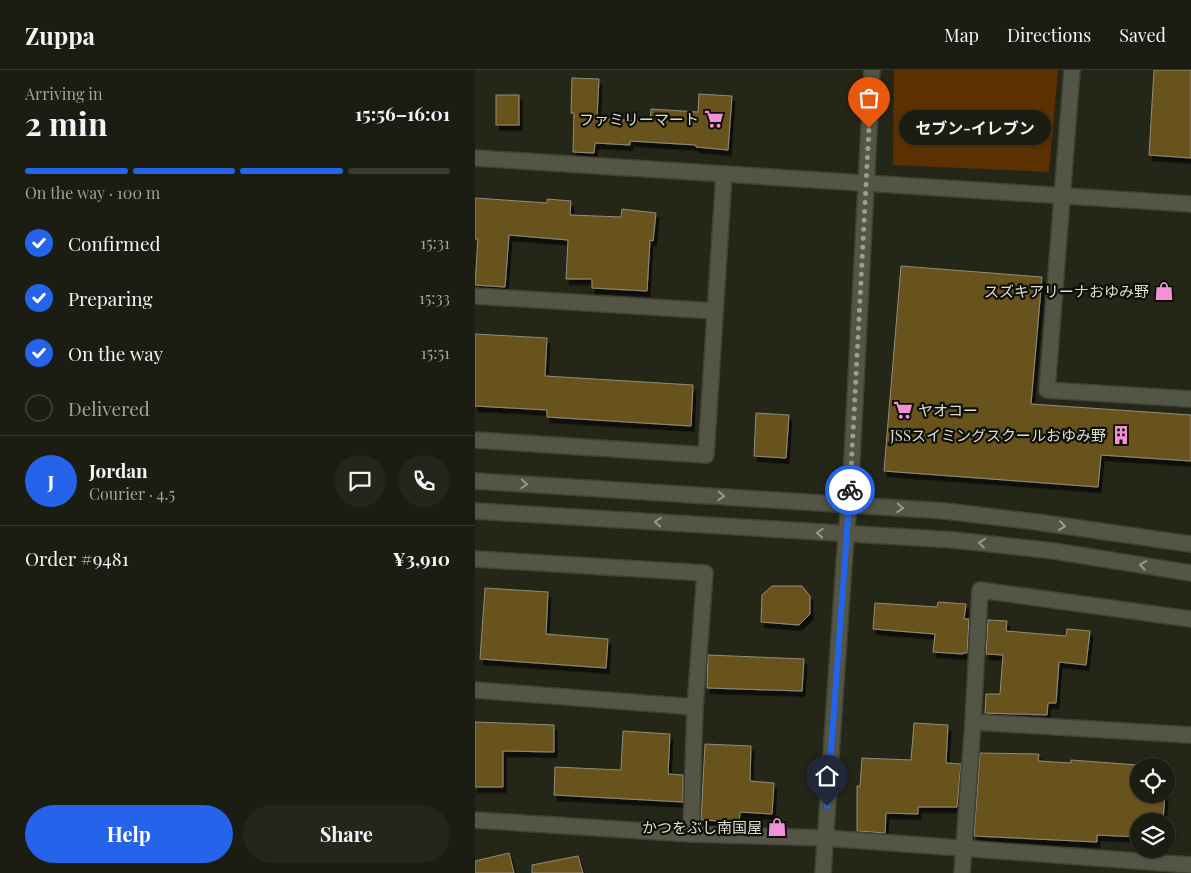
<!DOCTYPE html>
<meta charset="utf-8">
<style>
body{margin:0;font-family:"Playfair Display","Noto Sans JP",serif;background:#24251b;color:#f1f3f6;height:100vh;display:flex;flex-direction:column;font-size:19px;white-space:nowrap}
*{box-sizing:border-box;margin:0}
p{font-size:16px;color:#a0a19f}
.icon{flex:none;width:28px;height:28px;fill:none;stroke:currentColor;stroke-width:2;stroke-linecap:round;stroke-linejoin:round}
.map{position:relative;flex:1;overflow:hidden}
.drawer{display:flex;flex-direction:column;background:#1b1c12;width:475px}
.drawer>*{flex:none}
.tools{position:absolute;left:655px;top:688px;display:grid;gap:10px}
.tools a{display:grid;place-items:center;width:45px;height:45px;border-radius:50%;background:#1b1c12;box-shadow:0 1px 4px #0004,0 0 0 1px #393a32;font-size:25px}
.pin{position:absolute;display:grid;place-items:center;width:42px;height:42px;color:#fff;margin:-51px -21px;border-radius:50% 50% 50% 0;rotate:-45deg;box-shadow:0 0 5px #0007}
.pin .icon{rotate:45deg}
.courier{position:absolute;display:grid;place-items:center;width:50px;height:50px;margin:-25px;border:4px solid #2563eb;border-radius:50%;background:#fff;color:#222;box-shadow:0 1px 6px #0007}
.bubble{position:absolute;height:35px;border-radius:18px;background:#1b1c12;box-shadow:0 1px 4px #0004,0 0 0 1px #393a32;font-size:16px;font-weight:700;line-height:35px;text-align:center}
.head em{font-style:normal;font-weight:700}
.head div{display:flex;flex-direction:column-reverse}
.head{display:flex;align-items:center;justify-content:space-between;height:85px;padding:0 25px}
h1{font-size:32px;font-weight:700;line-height:38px}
.bar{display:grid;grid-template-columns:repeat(4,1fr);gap:8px 5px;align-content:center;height:60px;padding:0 25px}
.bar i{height:6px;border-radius:4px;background:#393a32}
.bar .current{background:#2563eb}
.bar p{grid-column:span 4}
.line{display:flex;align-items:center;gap:12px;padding:0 25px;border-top:1px solid #393a32}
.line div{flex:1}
.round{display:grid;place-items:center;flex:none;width:52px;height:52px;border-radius:26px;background:#24251b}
ol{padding:0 25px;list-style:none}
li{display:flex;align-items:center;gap:15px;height:55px}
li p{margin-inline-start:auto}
li .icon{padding:5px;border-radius:50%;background:#2563eb;color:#fff;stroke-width:4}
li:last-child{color:#a0a19f}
li i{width:28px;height:28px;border:2px solid #393a32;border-radius:50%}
.primary-button{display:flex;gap:10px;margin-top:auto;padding:10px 25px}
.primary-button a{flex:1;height:58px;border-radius:30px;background:#2563eb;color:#fff;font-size:20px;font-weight:700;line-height:58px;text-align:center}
.primary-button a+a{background:#24251b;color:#f1f3f6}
header{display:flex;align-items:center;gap:30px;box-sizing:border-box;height:70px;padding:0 25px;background:#1b1c12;border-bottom:1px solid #393a32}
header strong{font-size:24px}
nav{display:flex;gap:28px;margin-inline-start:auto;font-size:18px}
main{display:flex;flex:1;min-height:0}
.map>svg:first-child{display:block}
</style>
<header>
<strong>Zuppa</strong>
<nav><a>Map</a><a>Directions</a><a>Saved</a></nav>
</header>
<main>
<section class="drawer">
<div class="head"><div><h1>2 min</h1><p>Arriving in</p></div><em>15:56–16:01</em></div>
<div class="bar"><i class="current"></i><i class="current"></i><i class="current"></i><i></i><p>On the way · 100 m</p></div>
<ol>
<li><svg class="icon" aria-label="check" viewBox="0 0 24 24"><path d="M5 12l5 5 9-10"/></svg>Confirmed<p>15:31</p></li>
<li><svg class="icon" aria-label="check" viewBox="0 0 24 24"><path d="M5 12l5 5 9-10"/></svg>Preparing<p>15:33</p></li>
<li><svg class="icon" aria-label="check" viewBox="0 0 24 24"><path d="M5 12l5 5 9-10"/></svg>On the way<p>15:51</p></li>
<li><i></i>Delivered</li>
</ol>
<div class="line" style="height:90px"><b class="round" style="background:#2563eb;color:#fff">J</b><div><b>Jordan</b><p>Courier · 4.5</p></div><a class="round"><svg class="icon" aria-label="chat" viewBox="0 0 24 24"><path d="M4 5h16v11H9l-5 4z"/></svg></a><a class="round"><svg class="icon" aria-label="phone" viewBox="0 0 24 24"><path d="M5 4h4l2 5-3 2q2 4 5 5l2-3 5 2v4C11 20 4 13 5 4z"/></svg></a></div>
<div class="line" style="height:65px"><div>Order #9481</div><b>¥3,910</b></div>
<div class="primary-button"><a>Help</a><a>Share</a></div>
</section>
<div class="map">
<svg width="716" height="803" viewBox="0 0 716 803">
<defs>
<filter id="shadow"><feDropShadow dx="3" dy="5.5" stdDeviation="0" flood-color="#0009"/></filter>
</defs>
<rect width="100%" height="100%" fill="#242618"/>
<path fill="#5c3000" d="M419 0H583L574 102 418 95Z"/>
<g fill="#68531a" stroke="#938c7c" filter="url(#shadow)">
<path d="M679 0H716V88L674 85Z"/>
<path d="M97 8 124 9 122 48 175 52 176 39 223 42 224 24 257 26 253 80 221 77V75L155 71V75L120 73 119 83 98 82 99 43H96Z"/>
<rect x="21" y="25" width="23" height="30"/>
<path d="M0 128 72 133V129L96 131 95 145 146 147 147 139 181 143 178 171 175 170 172 221 117 218V209H91L93 170 34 165 30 217 0 215 3 169H0Z"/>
<path d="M426 196 567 207 556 334 716 345V391L626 385 623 417 409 401Z"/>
<path d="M0 264 72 268 70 306 218 315 216 356 72 347V340L0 336Z"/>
<path d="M281 343 314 345 311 388 279 386Z"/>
<path d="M297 516H327L335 526V544L324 555 286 552 287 525Z"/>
<path d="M10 518 73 522 71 564 133 569 131 598 5 589Z"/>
<path d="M463 532 491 534 489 549H494L492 583H488V584L458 582 460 564 398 559 400 533 462 537Z"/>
<path d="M513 550 532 551 531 561 591 566 592 559 615 561 611 595 584 592 581 633H573L572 645 510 643 511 624H525L528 585 511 584Z"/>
<path d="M233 585 329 589 327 621 232 618Z"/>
<path d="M0 652 79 655V682L28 681V717H0Z"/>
<path d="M439 653 473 655 471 693 486 694 482 737H443V744L411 743 410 763 382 761V716H385L387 688 436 690Z"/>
<path d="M148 661 195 664 193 704 208 705V732L79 725 80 697 146 700Z"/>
<path d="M230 674 276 676 275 711 299 713 297 744 265 742 264 752 226 750Z"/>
<path d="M505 683 564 684 563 691 596 693V690L676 696H664V724H690L688 751H664V767L622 765V772L499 766Z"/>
<path d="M34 783 39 803H0V791Z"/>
<path d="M103 786 108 803H57V795Z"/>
</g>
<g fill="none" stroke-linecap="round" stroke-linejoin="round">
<g stroke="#404136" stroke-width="18">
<g id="street">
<path d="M597 0 572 320 716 329"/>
<path d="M0 88 716 134"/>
<path d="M0 226 240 241"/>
<path d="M0 370 231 385 249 104"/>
<path d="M0 489 230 503 220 637 0 620"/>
<path d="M498 652 716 665"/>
<path d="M0 750 216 764 350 768 716 795"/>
<path d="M216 764 220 637"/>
<path d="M487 803 498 652 505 520 716 549"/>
</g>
</g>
<g stroke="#404136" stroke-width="18">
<g id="secondary">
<path d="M0 411 470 441 562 452 716 474"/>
<path d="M0 441 479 470 579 481 716 503"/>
<path d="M348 803 369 494 376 407 397 0"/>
</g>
</g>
<use href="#street" stroke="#535545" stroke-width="15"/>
<use href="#secondary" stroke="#535545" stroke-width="15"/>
</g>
<defs><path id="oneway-chevron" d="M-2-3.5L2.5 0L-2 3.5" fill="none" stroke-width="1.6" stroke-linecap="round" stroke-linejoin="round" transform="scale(1.25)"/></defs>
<g stroke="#989a8d">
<use href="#oneway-chevron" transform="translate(49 414) rotate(3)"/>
<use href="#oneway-chevron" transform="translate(246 426) rotate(3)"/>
<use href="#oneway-chevron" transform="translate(425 438) rotate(4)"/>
<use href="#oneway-chevron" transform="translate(183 452) rotate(-176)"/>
<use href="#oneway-chevron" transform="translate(587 456) rotate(8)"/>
<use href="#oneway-chevron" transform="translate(345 463) rotate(-176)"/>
<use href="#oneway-chevron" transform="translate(507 473) rotate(-174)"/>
<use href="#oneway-chevron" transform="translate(668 495) rotate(-171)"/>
</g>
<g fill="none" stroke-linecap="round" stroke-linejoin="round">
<path stroke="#9c9e93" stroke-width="5" stroke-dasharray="0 9" d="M375 420 394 58"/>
<path stroke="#2563eb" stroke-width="6" d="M352 736 375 420"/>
</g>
<defs>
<g id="supermarket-bare" transform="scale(1.5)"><path d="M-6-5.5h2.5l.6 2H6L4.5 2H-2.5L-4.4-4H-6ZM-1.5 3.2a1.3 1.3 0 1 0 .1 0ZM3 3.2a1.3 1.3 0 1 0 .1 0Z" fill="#f291d7" stroke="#0e0f09" stroke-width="2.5" paint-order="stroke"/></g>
<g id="shop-bare" transform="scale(1.5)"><path d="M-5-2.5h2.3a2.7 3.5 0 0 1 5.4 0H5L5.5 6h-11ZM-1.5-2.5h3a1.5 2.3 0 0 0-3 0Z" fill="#f291d7" stroke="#0e0f09" stroke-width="2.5" paint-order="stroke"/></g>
<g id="building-bare" transform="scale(1.5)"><path d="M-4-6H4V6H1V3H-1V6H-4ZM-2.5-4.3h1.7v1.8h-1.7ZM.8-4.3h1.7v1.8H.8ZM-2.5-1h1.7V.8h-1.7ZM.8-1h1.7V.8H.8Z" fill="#f291d7" stroke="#0e0f09" stroke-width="2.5" paint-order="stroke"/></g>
</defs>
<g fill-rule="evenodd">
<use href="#supermarket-bare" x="239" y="49"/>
<use href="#shop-bare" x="689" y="221"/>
<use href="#supermarket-bare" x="428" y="340"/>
<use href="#building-bare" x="646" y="365"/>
<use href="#shop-bare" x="302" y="757"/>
</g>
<g text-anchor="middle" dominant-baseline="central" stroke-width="4.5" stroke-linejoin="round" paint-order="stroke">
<g font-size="15" fill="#dddfd5" stroke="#0e0f09" text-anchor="end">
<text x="224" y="49">ファミリーマート</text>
<text x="674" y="221">スズキアリーナおゆみ野</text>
<text x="443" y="340" text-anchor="start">ヤオコー</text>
<text x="631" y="365">JSSスイミングスクールおゆみ野</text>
<text x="287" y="757">かつをぶし南国屋</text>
</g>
</g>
</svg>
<div class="tools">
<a><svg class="icon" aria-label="locate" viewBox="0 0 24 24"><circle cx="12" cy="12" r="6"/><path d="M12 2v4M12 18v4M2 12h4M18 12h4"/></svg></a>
<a><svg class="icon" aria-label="layers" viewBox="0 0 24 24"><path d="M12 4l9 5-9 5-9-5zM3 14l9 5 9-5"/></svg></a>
</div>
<div class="pin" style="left:394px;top:58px;background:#ea580c"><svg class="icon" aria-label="bag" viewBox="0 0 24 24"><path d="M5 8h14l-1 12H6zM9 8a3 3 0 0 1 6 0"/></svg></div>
<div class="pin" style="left:352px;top:736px;background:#1f2937"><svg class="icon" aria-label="home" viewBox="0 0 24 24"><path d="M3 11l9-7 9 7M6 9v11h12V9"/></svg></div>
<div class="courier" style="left:375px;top:420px"><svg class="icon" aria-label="bike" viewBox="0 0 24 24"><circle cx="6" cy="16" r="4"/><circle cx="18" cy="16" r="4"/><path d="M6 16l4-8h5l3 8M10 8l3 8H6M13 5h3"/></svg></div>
<div class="bubble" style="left:424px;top:40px;width:152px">セブン-イレブン</div>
</div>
</main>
